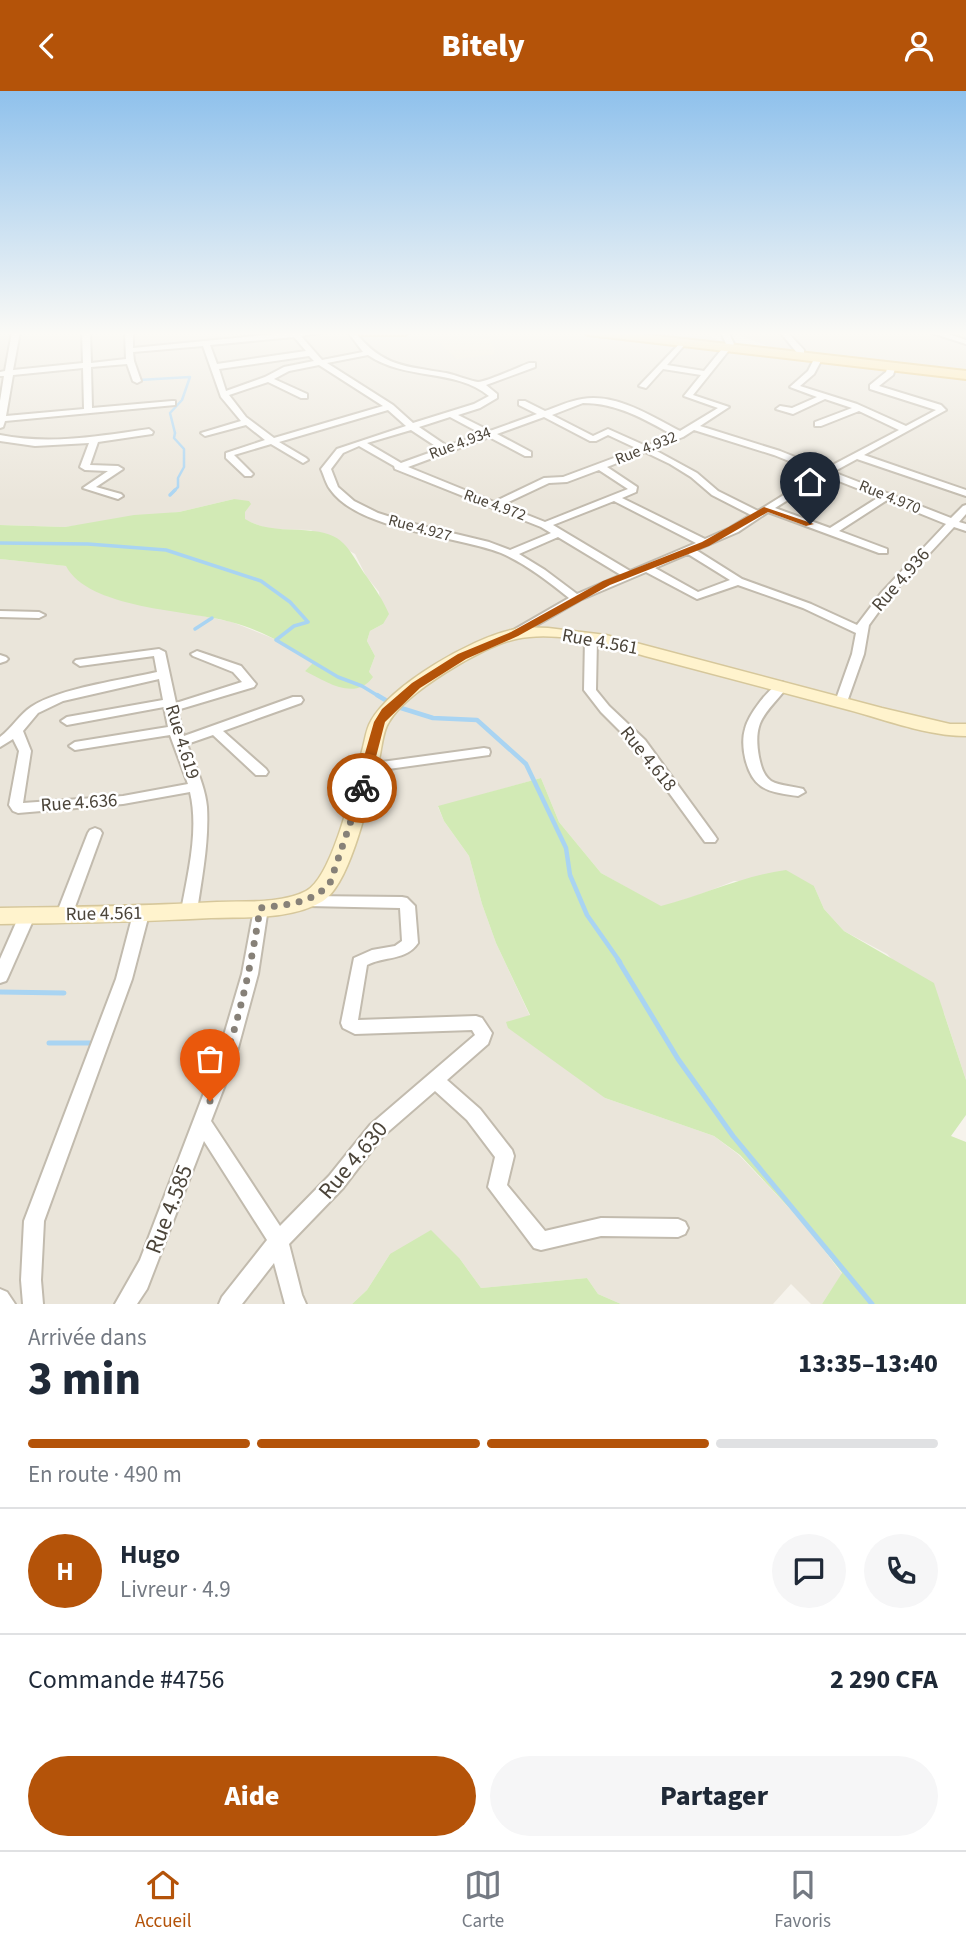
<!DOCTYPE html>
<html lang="fr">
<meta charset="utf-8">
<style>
body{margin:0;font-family:"Source Sans 3",sans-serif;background:#f6f6f7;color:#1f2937;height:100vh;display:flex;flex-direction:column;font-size:26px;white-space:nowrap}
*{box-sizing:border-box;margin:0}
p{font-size:23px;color:#747a83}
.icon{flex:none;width:38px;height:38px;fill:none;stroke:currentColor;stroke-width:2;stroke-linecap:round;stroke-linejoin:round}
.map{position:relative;height:1213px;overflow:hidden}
.sheet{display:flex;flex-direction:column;background:#fff;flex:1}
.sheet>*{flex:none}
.pin{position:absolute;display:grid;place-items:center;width:60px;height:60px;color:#fff;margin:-72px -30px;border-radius:50% 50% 50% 0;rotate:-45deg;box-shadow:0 0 7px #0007}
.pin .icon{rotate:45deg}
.courier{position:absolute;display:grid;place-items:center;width:70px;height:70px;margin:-35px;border:5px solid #b45309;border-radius:50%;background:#fff;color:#222;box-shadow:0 2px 9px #0007}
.headline em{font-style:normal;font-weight:800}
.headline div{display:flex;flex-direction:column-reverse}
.headline{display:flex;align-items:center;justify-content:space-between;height:119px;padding:0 28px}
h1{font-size:46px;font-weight:800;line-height:52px}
.bar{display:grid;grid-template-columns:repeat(4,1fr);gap:10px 7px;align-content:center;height:84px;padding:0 28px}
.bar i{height:9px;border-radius:5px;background:#e0e1e3}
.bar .active{background:#b45309}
.bar p{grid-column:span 4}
.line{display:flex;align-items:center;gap:18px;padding:0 28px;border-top:2px solid #e0e1e3}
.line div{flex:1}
.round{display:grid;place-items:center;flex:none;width:74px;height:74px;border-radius:37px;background:#f6f6f7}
.button{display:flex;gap:14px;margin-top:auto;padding:14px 28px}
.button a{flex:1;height:80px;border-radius:42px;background:#b45309;color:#fff;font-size:28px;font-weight:800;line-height:80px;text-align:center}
.button a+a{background:#f6f6f7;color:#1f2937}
header{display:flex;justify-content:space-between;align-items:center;height:91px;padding:0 28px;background:#b45309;color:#fff;font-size:32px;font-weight:800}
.tab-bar{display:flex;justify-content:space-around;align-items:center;height:98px;border-top:2px solid #e0e1e3;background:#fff;font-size:19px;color:#747a83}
.tab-bar a{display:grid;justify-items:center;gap:4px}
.tab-bar .active{color:#b45309}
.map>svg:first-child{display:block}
</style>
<header><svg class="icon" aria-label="back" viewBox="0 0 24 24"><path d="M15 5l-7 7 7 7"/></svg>Bitely<svg class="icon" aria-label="person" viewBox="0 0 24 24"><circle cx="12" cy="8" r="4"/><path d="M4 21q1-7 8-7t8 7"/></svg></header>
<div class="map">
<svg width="966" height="1213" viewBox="0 0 966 1213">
<rect width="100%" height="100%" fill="#f6f3ec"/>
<path fill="#eae5da" d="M0 241H704L727 255 787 262 730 241H966V989L944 922 887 863 844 840 824 818 814 795 734 790 699 804 661 816 601 782 559 731 541 687 438 716 444 730 469 765 482 813 496 852 530 925 605 1007 714 1045 739 1064 807 1136 842 1183 822 1213H811L791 1193 773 1213H621L598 1203 587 1187 481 1197 460 1168 390 1163 367 1199 352 1213H0V468L67 475 106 505 232 531 292 555 314 572 305 580 369 581 375 565 367 550 370 540 383 533 379 501 366 485 355 463 311 439 269 438 250 431 245 429V421L234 408 179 421 65 436 0 434Z"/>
<path fill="#efe8d6" d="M490 248 495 263 457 268 436 249Z"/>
<g fill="#d2eab5">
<path d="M234 408 249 410 251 413 245 421V428C267 441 289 437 313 440 347 443 350 463 367 486 376 499 383 509 389 523L383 533 370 540 367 550 375 565 369 581 373 586C355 611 325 590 305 580L313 572C290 554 260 539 231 531 188 519 88 518 66 475L0 468V434L65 436 134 424 179 421Z"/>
<path d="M541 687 559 731 601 782 661 815C704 804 742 785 786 779L814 795 824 818 844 840 934 892 966 989V1024L951 1045 966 1051V1213H822L842 1182 807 1136 740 1064 714 1045 605 1007 508 937 506 931 530 924 496 852 482 813 469 765 444 730 438 715Z"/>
<path d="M431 1139 460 1168 481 1197 587 1187 598 1203 621 1213H352L367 1199 390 1163Z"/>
</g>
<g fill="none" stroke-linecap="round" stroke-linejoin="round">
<g stroke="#a9d4f2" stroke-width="2.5">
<path d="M139 289 190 286 182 309 170 322 175 342"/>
<path d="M173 401 178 396V387L184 376V358L174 347 175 342"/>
</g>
<g stroke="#a9d4f2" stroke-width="3.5">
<path d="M170 404 175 399"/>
<path d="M0 452 88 453 166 459 261 490 290 511 308 531 294 535 276 549 338 586 362 595 380 606"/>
<path d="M195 538 212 527"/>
</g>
<g stroke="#a9d4f2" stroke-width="4.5">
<path d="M377 604 387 610"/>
<path d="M401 617 433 627 477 629 526 673 566 757 570 784 587 824 620 871"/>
</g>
<g stroke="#a9d4f2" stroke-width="5">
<path d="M618 869 678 968 733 1045 872 1213"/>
<path d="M0 901 64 902"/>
<path d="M49 952H94"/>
</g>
<g stroke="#c2bbae" stroke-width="4">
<g id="street">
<path d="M12 241H20L13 279 83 272 82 241H90L91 272 126 268 125 241H133V257L296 241H327L301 245 322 269 363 261 348 241H355C383 276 405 275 446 282 455 284 471 290 478 291 486 291 519 276 529 272H535V276L486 294 497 303V307L480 317 458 324 490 340 537 323 519 314V310H525L545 320C557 316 569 310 582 308 616 302 651 325 680 340L718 317 684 305 701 284 663 278 646 297 639 295 684 248 688 250 667 274 704 280 726 253 721 241H728L734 253 693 304 729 316 700 335 780 360 825 378 899 339 859 320 821 335H815V331L852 317 825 308 793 323 776 318 780 315 792 317 817 306 790 296 808 280 816 264H819L823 266 814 283 800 295 857 313 906 335 936 319 870 298V294L886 281 888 275 892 273 896 275 893 284 879 295 941 314 946 319 864 364 966 399V405L857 368 833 381 951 427 963 415 966 414V423L959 431 966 433V440L954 436 890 505 869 534 864 563 847 611 841 615 835 611 852 563 856 542 803 517 738 494 697 508 646 481 580 509 518 545H510L508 543 510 541 569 507C548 490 526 473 501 462 455 444 359 440 330 398 326 393 324 384 321 378L337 358 406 335 388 319 279 351 306 367 308 369 303 372 271 353 234 364 253 383 251 385H245L226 367V362L265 349 246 334 205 345 201 342 241 330 221 306 203 255 133 261 134 270 141 290 137 292 133 290 127 273 91 276 92 317 172 310H175V314L5 330 3 336 0 337V310L4 285H0V281L5 280ZM294 246 306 260 217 273 210 254ZM368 264C406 290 455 277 489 305L474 313 413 332 393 314 327 272ZM309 265 314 270 284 276 265 286 226 300 219 278ZM319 274 383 315 274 347 246 326 229 304 268 291 301 307H307V303L274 288 289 280ZM83 277 84 318 6 325 13 284ZM583 312C617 312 644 328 673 344L646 355 608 338 593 345 552 324ZM450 326 482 343 447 355 419 336ZM544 326 590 350H596L608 344 638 358 563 386 544 387 494 411 408 376 489 346 525 365H531V361L497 343ZM411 339 440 358 401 372 367 352ZM694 339 774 364 819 382 758 420 718 400 697 382 653 358 683 346ZM359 355 394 375 395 378 541 436 551 442 510 459 489 451 406 431 378 422 354 410 338 396 331 378 343 362ZM645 361 670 373 691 386 712 404 751 424 730 437 705 448 622 407 636 401 637 396 607 376ZM599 379 628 398 545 431 502 414 549 392 567 391ZM826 385 879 406 830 437 775 417ZM887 409 946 433 882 501 857 534 811 513 742 488 696 459 738 441 768 421 879 462H887V458L839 440ZM614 410 696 452 630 480 553 434ZM558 446 621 484 577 503 545 479 519 463ZM688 463 730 489 698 501 655 477Z"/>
<path d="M780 241H787L804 259V263H798Z"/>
<path d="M942 241 966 249V253L932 242Z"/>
<path d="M149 338 153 341 152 343 98 351 90 374 118 375 123 378 96 396 121 403 123 405 118 408 83 397 108 380 85 379 80 376 89 352 35 355 0 350V344C50 354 99 345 149 338Z"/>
<path d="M0 520 39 521 45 524 39 527 0 526Z"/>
<path d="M591 544 597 547 596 599 609 615 645 649 715 745 717 748 715 751H705L635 655 601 621 584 599 585 547Z"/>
<path d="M159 558 165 561 176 612 242 591 233 581 193 565 191 563 197 560 241 575 256 593 254 596 177 619 184 645 293 606H301L303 609 301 612 223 640 266 678 268 681 266 684H256L213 644 187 653C194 673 205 694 207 716 209 751 202 786 197 820L194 824 189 825 184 824 181 820C188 782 199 739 190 701L123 713 18 722 13 720 9 714 19 660 13 648 0 656V646C12 637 20 623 31 616 59 597 123 589 157 581L154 565 80 575 74 571 76 569ZM159 588 163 609 67 626 61 630 67 634 164 616 168 636 75 651 69 655 75 659 170 644 188 693 123 705 23 712 31 660 23 640 38 622 63 610Z"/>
<path d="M0 564 6 566 8 568 6 570 0 572Z"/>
<path d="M782 591 788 595C767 623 752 627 759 666 761 675 763 684 771 690 780 695 793 695 803 698L805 701 798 705C786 703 771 702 761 695 746 685 740 654 745 638 748 624 769 596 782 591Z"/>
<path d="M484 657 489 658 490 661 489 664 367 681 360 677 367 673Z"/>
<path d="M95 737 100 739 102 742 72 824 69 828 64 830 59 828 56 824 88 742 90 739Z"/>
<path d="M308 805 402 806 407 807 415 815 418 852C406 870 384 865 367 874L358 929 476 925 482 927 492 942 488 953 447 989 480 1018 512 1059 514 1065 507 1094 545 1140 601 1127 678 1128 685 1131 688 1137 685 1143 678 1146 601 1145 541 1159 534 1157 488 1096 495 1066 467 1029 435 1000 382 1046 343 1097 289 1153 302 1204 306 1213H285L274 1172 242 1213H219L222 1206 267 1149 204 1050 147 1198 137 1213H115L140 1169 217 968 242 883 255 813 260 812 265 813 268 817 258 883 235 968 211 1030 280 1135 329 1085 370 1034 475 944 472 939 355 943 343 937 341 932 354 867 372 859 395 855 402 850 400 817 308 815 303 814 301 810 303 806Z"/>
<path d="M141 817 146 819 149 823 132 888 44 1130 41 1189 43 1213H23L21 1189 24 1130 116 888 133 823 136 819Z"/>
<path d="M27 819 32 821 35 825 8 886 6 890 0 892V868L19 825 22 821Z"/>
<path d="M0 1198 7 1201 15 1213H0Z"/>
</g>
</g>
<g stroke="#d6c79b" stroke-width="3">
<path id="secondary" d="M548 537 606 544 882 617 950 633H966V645C928 645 886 629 849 619 781 601 713 583 645 565 606 554 557 539 516 548 483 555 406 601 389 631 383 640 382 654 380 664 371 698 352 792 323 810 292 829 246 826 211 827 141 831 70 832 0 833V817C73 816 145 815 217 811 245 810 281 813 306 800 333 786 354 691 362 660 365 650 366 638 371 630 392 593 471 548 511 539 523 536 536 536 548 537Z"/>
</g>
<g stroke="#e6c16a" stroke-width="4">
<g id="primary">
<path d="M350 241H410L405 244H355Z"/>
<path d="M583 241H622L966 280V288L588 244Z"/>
</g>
</g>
<use href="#street" fill="#fff" fill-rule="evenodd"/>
<use href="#secondary" fill="#fff3cd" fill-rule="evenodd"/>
<use href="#primary" fill="#ffe39c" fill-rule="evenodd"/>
</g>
<linearGradient id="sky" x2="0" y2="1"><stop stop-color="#8fc1ec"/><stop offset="0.59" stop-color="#fbfaf6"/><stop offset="1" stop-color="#fbfaf6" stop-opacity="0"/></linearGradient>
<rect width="966" height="411" fill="url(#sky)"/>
<path fill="#b45309" d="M764 416 814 433 806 435 768 421 709 455 610 494 518 545 466 568 420 597 385 631 368 697 366 700H357L355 697 374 631 382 618 412 592 458 563 511 541 603 490 702 451Z"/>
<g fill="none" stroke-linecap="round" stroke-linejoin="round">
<path stroke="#878178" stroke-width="7" stroke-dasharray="0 12.6" d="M210 1010C235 947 250 884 260 817 285 814 312 813 330 792L362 697"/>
</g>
<g text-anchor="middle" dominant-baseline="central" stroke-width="5" stroke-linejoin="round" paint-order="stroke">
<g font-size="16" fill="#4b4439" stroke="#fff">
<text transform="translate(460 352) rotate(-21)">Rue 4.934</text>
<text transform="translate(646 357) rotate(-22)">Rue 4.932</text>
<text transform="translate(890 406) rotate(22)">Rue 4.970</text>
<text transform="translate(495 414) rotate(20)">Rue 4.972</text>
<text transform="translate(420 437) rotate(15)">Rue 4.927</text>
</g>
<g font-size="19" fill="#4b4439" stroke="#fff">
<text transform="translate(901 489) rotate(-49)">Rue 4.936</text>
<text transform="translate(600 551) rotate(10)">Rue 4.561</text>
<text transform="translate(182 651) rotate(73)">Rue 4.619</text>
<text transform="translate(648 668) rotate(51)">Rue 4.618</text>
<text transform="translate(79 712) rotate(-4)">Rue 4.636</text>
<text transform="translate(104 823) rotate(-1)">Rue 4.561</text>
</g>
<g font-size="23" fill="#4b4439" stroke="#fff">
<text transform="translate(353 1069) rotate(-50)">Rue 4.630</text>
<text transform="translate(169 1118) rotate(-69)">Rue 4.585</text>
</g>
</g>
</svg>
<div class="pin" style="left:210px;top:1010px;background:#ea580c"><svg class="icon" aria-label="bag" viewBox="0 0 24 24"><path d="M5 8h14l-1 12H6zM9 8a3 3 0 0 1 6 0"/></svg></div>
<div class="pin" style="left:810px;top:433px;background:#1f2937"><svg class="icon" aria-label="home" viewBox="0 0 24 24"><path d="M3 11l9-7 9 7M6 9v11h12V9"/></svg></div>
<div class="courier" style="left:362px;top:697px"><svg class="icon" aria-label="bike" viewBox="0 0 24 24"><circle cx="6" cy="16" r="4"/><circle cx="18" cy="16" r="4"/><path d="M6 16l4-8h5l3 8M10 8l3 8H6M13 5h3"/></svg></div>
</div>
<section class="sheet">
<div class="headline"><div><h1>3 min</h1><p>Arrivée dans</p></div><em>13:35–13:40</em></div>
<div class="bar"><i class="active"></i><i class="active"></i><i class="active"></i><i></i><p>En route · 490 m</p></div>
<div class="line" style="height:126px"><b class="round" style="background:#b45309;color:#fff">H</b><div><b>Hugo</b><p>Livreur · 4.9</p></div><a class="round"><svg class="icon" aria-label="chat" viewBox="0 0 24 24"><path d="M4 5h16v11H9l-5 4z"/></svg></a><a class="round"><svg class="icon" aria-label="phone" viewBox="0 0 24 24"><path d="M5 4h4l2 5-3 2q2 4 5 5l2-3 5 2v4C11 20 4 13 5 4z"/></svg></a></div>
<div class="line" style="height:91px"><div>Commande #4756</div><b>2 290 CFA</b></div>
<div class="button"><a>Aide</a><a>Partager</a></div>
</section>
<nav class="tab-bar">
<a class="active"><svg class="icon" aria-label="home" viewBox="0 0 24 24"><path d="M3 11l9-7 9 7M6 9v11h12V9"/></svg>Accueil</a>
<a><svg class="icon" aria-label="map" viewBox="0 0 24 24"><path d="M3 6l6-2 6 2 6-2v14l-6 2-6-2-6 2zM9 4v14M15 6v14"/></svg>Carte</a>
<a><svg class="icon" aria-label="saved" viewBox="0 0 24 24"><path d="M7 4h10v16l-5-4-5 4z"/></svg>Favoris</a>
</nav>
